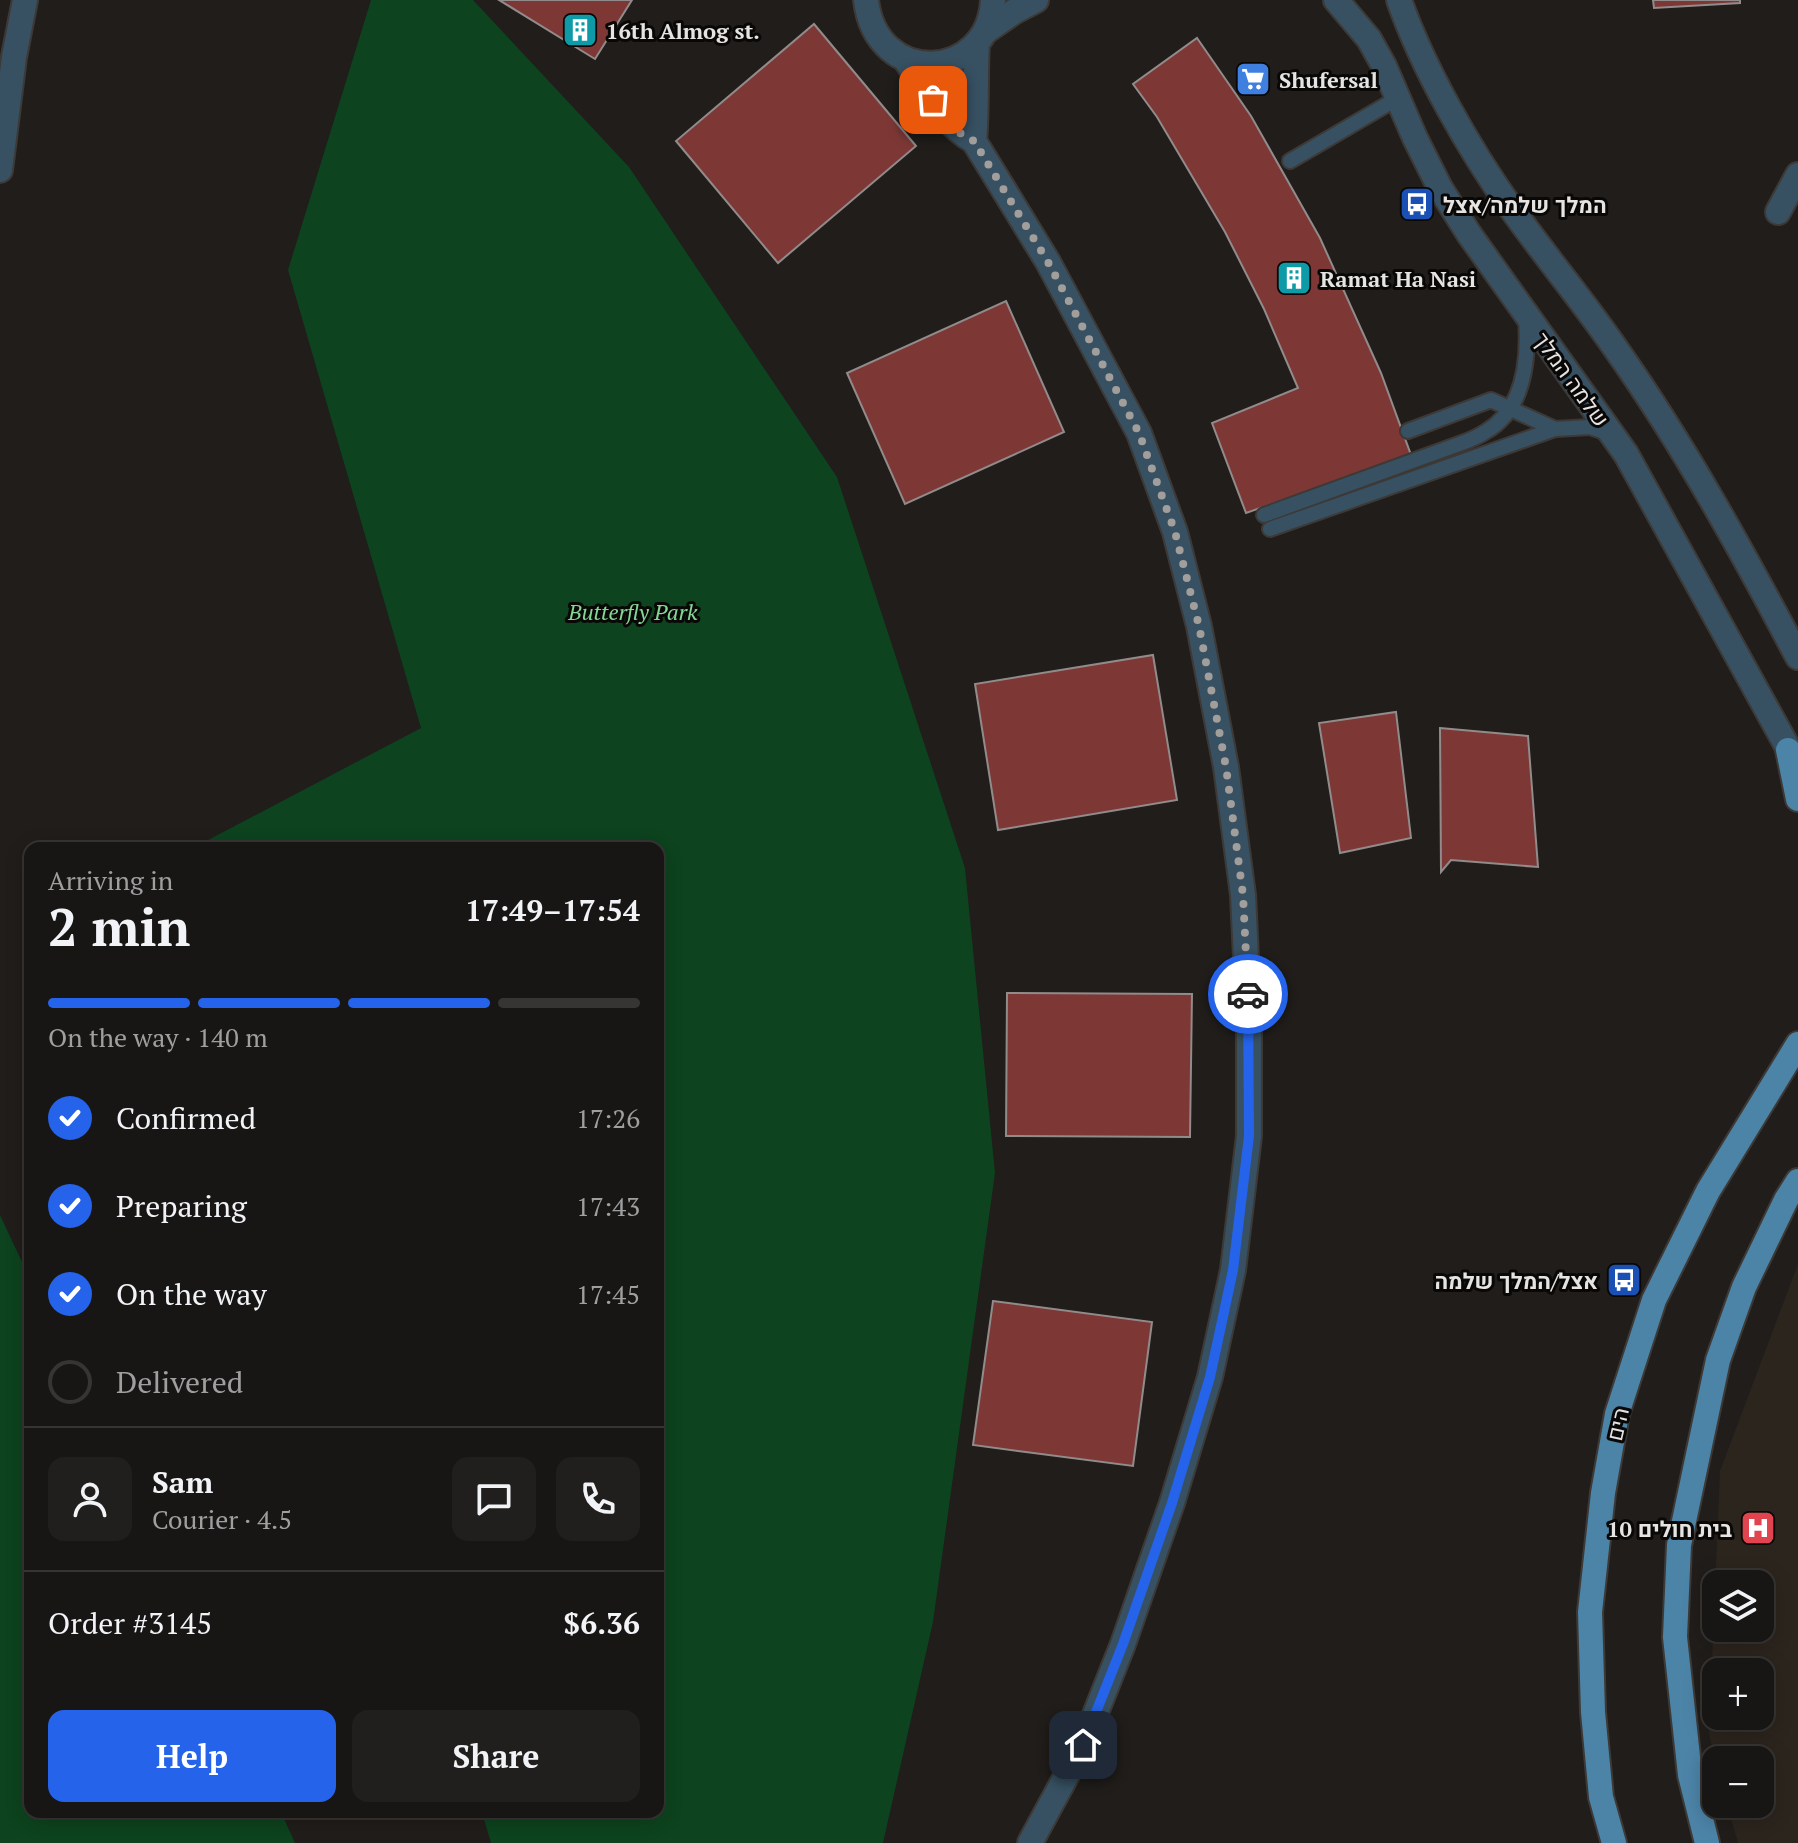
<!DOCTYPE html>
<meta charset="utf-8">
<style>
body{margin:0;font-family:"PT Serif",Heebo,serif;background:#211f1d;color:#f1f3f6;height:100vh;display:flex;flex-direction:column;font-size:30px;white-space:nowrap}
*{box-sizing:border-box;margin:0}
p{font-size:26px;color:#9f9fa0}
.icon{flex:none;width:44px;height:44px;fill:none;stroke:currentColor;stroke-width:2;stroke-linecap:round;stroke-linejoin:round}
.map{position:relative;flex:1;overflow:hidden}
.side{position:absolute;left:24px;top:842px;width:640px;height:976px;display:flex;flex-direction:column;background:#181614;border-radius:16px;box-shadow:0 4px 20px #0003,0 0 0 2px #363534}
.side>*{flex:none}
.controls{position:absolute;left:1702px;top:1570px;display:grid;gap:16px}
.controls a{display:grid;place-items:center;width:72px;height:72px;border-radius:16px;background:#181614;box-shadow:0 4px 20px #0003,0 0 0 2px #363534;font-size:40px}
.pin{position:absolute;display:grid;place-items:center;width:68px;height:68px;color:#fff;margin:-34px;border-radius:16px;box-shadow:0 4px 12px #0006}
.courier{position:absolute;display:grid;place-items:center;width:80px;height:80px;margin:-40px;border:6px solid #2563eb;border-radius:50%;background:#fff;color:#222;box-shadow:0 2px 10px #0007}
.overview em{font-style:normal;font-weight:800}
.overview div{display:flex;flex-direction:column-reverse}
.overview{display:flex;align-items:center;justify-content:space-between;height:136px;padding:0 24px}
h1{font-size:52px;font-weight:800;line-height:60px}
.bar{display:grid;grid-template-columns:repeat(4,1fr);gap:12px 8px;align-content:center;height:96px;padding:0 24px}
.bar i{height:10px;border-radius:6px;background:#363534}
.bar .selected{background:#2563eb}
.bar p{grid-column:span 4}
.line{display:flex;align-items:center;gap:20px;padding:0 24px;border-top:2px solid #363534}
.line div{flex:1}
.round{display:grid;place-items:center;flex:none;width:84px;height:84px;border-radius:16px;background:#211f1d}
ol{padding:0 24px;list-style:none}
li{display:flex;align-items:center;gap:24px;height:88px}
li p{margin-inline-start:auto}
li .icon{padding:8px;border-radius:50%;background:#2563eb;color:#fff;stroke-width:4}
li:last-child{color:#9f9fa0}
li i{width:44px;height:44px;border:4px solid #363534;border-radius:50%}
.cta{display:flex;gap:16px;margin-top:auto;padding:16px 24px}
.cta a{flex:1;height:92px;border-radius:16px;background:#2563eb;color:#fff;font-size:32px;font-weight:800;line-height:92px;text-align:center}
.cta a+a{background:#211f1d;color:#f1f3f6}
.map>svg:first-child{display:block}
</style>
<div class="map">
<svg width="1798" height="1843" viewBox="0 0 1798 1843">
<rect width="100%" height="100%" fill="#201d1a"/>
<path fill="#2c251e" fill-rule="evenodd" d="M1798 1264V1843H1738L1727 1804H1760V1760H1716V1762L1709 1735 1720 1471ZM1716 1584H1760V1628H1716ZM1716 1672H1760V1716H1716Z"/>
<g fill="#0d431e">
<path d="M371 0H473L629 167 837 477 965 868 995 1173 933 1622 883 1843H491L482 1812H658V848H193L421 728 288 270Z"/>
<path d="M0 1215 30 1279V1812H281L295 1843H0Z"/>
</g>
<g fill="#7d3836" stroke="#918b8b" stroke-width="2">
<path d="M499 0H632L595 59Z"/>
<path d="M1653 0H1740V3L1654 8Z"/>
<path d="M814 24 916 146 778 263 676 141Z"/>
<path d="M1197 38 1251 116 1320 238 1381 373 1411 455 1246 513 1212 423 1298 388 1264 309 1225 232 1157 117 1133 84Z"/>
<path d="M1006 301 1064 432 905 504 847 373Z"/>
<path d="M1153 655 1177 800 998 830 975 684Z"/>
<path d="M1396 712 1411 838 1340 853 1319 723Z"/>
<path d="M1440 728 1528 736 1538 867 1451 860 1441 872Z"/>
<path d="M1007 993 1192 994 1190 1137 1006 1136Z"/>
<path d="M993 1301 1152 1322 1133 1466 973 1445Z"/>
</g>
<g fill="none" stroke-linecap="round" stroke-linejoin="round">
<g stroke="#3c3936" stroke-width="18">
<g id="service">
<path d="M1290 161 1398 98"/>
<path d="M1408 431 1491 400 1555 429"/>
<path d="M1264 515 1462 443C1470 440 1478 437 1485 432 1524 410 1529 360 1526 319"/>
<path d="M1270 529 1555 429 1590 427 1611 434"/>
</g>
</g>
<g stroke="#3c3936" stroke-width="28">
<g id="minor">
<path d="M866 0C876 88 989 82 993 0"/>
<path d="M986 31 1015 11 1036 0"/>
<path d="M905 59C925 88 943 124 974 141L1048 262 1139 433 1175 532 1199 626 1226 767 1243 895 1249 1020V1136L1233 1270 1210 1377 1172 1503 1123 1644 1083 1745 1030 1843"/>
<path d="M974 141C977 109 975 76 977 43"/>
<path d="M0 170 14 57 25 0"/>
<path d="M1778 212 1798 175"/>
</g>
</g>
<g stroke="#3c3936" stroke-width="28">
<g id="tertiary">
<path d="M1336 0 1369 39 1384 66 1415 138 1440 188 1469 234 1626 454 1798 766"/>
<path d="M1399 0C1423 68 1469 149 1511 208 1545 256 1583 301 1616 349 1685 447 1742 551 1798 657"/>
</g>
</g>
<g stroke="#3c3936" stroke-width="28">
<g id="primary">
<path d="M1788 750 1798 799"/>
<path d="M1614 1843 1601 1797 1593 1712 1590 1612 1603 1493 1617 1414 1654 1300 1708 1191 1798 1044"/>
<path d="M1707 1843 1690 1775 1675 1637 1679 1545 1718 1360 1744 1287 1786 1200 1798 1181"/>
</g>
</g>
<use href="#service" stroke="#375163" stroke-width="14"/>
<use href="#minor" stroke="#375163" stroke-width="24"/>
<use href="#tertiary" stroke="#375163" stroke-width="24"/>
<use href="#primary" stroke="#4c84a8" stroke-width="24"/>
</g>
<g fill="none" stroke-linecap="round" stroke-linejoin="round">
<path stroke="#a19e9c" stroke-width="8" stroke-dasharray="0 14.4" d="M933 100 960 133 974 141 1048 262 1139 433 1175 532 1199 626 1226 767 1243 895 1248 994"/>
<path stroke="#2563eb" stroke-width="10" d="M1083 1745 1123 1644 1172 1503 1210 1377 1233 1270 1249 1136 1248 994"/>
</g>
<defs>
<g id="building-square" transform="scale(1.8)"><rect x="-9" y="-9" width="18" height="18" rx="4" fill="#0f9aa8" stroke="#090807"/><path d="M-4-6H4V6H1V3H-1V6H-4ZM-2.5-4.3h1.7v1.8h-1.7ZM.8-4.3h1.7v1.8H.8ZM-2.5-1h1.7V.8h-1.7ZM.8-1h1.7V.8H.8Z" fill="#fff"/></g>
<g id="supermarket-square" transform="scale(1.8)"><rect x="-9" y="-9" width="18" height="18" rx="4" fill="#3f7fe0" stroke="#090807"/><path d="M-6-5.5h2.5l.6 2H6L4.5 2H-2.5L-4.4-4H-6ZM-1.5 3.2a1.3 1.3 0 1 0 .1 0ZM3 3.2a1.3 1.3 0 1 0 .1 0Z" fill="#fff"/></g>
<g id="bus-square" transform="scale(1.8)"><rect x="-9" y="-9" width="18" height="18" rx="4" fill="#1a4fb4" stroke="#090807"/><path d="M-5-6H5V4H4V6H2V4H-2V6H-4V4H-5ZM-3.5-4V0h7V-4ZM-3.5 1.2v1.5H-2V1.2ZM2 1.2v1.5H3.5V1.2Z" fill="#fff"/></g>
<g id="hospital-square" transform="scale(1.8)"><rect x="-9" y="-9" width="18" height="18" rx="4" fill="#e0444e" stroke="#090807"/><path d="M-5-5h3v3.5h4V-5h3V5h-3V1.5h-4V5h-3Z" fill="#fff"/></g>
</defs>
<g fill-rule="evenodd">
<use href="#building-square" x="580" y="30"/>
<use href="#supermarket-square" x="1253" y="79"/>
<use href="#bus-square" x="1417" y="204"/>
<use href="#building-square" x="1294" y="278"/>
<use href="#bus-square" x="1624" y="1280"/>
<use href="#hospital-square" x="1758" y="1528"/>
</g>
<g text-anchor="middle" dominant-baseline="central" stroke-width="6" stroke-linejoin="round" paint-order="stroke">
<g font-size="22" font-weight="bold" fill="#e6e4e2" stroke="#090807" text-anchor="start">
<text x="606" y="30">16th Almog st.</text>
<text x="1279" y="79">Shufersal</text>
<text x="1443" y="204">המלך שלמה/אצל</text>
<text x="1320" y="278">Ramat Ha Nasi</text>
<text x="1598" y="1280" text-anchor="end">אצל/המלך שלמה</text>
<text x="1732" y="1528" text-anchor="end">בית חולים 10</text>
</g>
<g font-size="22" fill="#e6e4e2" stroke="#090807">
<text transform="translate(1572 379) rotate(54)">שלמה המלך</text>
<text transform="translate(1617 1424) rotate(-77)">הים</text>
</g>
<g font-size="22" font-style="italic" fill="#84d895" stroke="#090807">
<text x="633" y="611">Butterfly Park</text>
</g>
</g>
</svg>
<div class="controls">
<a><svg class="icon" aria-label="layers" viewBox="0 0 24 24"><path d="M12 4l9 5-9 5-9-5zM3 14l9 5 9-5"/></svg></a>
<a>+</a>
<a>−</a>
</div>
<div class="pin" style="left:933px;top:100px;background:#ea580c"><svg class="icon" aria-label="bag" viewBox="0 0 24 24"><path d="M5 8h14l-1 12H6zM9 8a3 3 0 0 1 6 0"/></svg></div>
<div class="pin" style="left:1083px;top:1745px;background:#1f2937"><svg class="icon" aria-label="home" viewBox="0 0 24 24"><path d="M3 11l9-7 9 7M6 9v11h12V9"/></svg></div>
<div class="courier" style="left:1248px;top:994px"><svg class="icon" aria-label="car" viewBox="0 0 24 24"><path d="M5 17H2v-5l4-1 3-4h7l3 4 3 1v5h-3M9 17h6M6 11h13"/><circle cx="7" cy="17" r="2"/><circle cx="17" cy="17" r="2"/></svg></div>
<section class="side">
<div class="overview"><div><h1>2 min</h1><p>Arriving in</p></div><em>17:49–17:54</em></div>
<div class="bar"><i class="selected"></i><i class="selected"></i><i class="selected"></i><i></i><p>On the way · 140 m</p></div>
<ol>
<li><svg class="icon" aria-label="check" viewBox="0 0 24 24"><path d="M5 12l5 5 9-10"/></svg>Confirmed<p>17:26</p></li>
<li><svg class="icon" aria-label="check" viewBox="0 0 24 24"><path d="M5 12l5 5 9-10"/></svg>Preparing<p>17:43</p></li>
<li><svg class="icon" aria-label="check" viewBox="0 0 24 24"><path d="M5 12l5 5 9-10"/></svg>On the way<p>17:45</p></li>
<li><i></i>Delivered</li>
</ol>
<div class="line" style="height:144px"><a class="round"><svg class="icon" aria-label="person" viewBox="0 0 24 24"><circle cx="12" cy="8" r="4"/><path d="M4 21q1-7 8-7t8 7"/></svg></a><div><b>Sam</b><p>Courier · 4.5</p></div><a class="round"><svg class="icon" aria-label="chat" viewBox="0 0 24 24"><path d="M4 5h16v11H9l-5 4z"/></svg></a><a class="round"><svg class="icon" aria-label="phone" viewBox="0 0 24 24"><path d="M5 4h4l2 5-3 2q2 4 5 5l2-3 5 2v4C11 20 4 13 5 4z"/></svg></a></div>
<div class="line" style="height:104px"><div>Order #3145</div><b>$6.36</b></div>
<div class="cta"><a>Help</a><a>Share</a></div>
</section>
</div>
